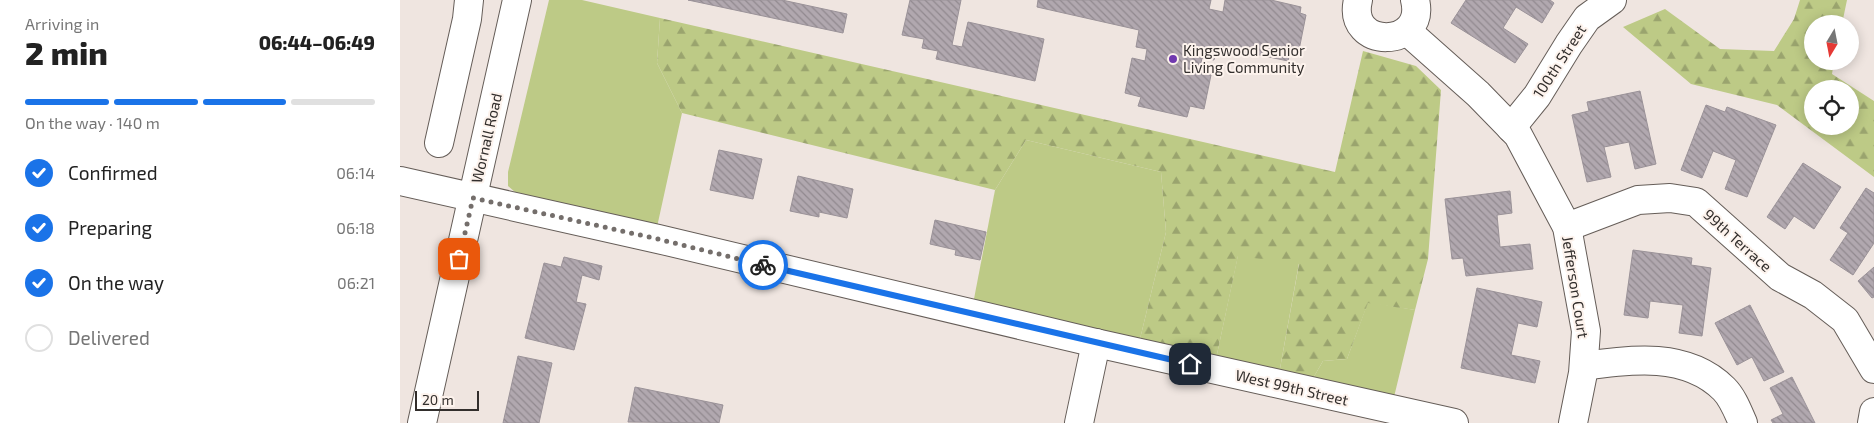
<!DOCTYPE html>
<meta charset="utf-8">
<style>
body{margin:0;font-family:"Exo 2",sans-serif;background:#f6f6f6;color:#222;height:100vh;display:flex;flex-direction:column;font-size:19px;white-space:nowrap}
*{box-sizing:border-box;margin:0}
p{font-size:16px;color:#767676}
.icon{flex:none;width:28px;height:28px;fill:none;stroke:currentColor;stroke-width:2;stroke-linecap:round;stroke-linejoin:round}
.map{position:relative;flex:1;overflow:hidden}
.sheet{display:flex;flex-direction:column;background:#fff;width:400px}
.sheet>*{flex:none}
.needle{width:32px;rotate:190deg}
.tools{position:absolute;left:1404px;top:15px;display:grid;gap:10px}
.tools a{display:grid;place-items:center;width:55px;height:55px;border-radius:50%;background:#fff;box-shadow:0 2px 12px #0003;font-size:25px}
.scale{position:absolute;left:15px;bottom:12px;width:64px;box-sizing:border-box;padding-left:5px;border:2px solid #322e2c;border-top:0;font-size:14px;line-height:18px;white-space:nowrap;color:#322e2c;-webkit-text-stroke:4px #fdf3ed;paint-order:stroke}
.pin{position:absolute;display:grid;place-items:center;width:42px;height:42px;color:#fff;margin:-21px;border-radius:10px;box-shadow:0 2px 8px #0006}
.courier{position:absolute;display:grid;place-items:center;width:50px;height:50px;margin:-25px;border:4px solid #1a73e8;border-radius:50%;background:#fff;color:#222;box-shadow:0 1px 6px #0007}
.overview em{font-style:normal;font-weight:800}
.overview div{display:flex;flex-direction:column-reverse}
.overview{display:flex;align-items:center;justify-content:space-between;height:85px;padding:0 25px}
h1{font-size:32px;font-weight:800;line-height:38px}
.bar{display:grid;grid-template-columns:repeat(4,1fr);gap:8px 5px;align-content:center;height:60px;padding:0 25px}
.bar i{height:6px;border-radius:4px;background:#e0e0e0}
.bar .active{background:#1a73e8}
.bar p{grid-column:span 4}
ol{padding:0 25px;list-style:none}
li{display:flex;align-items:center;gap:15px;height:55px}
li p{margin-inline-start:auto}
li .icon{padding:5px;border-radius:50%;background:#1a73e8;color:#fff;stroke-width:4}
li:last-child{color:#767676}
li i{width:28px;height:28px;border:2px solid #e0e0e0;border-radius:50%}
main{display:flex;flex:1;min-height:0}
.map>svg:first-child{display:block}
</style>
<main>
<section class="sheet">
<div class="overview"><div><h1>2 min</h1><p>Arriving in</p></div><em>06:44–06:49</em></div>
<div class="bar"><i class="active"></i><i class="active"></i><i class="active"></i><i></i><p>On the way · 140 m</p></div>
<ol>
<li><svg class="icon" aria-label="check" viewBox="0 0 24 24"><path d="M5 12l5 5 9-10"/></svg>Confirmed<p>06:14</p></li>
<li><svg class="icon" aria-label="check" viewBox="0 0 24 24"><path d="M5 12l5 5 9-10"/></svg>Preparing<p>06:18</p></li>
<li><svg class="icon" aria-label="check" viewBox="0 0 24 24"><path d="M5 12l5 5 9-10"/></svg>On the way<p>06:21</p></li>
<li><i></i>Delivered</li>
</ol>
</section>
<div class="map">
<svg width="1474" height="423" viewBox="0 0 1474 423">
<defs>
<pattern id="forest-firs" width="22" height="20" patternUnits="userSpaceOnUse" patternTransform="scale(1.25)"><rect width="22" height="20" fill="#bdca86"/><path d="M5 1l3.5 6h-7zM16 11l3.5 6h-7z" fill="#9aa46e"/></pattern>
<pattern id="building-back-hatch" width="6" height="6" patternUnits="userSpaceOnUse" patternTransform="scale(1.25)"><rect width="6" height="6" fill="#b1a8af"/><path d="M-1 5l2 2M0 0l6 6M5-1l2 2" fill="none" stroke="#91898f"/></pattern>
</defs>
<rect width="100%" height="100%" fill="#efe5e0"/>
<g fill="#bdca86">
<path d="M149 0H182L260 18 257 63 282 113 257 227 115 192 108 186V172Z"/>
<path d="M626 140 761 172 766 232 739 343 573 304 595 190Z"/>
<path d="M838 255 899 263 879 374 816 359Z"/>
<path d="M968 302 1015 310 994 397 912 380 923 361 947 359Z"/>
</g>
<g fill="url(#forest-firs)" fill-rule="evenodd">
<path d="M1400 0H1447L1442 24H1412V61H1434L1432 74 1474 101V177L1377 105 1291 84 1223 27 1265 9 1320 49 1374 51 1394 19ZM1412 89H1450V126H1412Z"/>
<path d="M260 18 935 172 963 51 1016 66 1041 90 1028 259 1015 310 968 303 947 359 923 361 912 380 879 374 899 264 838 256 816 359 739 343 766 232 761 172 626 140 595 190 282 113 257 63Z"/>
</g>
<g fill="url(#building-back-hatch)" stroke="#9a9298">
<path d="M288 0H382L447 14 443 33Z"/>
<path d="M510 0H561L552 45 562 47 568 22 644 39 635 81 536 59 538 51 522 48 524 39 502 35Z"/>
<path d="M638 0H811L809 9 823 12 825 0H871L901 7 900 13 906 15 899 50 891 48 888 61 817 46 814 60 802 58 799 72 811 75 804 109 790 106 787 117 738 106 741 97 725 93 732 58 745 61 747 49 736 47 739 30 637 7Z"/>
<path d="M1066 0H1150L1154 3 1142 23 1116 7 1103 28 1128 44 1115 63 1051 23Z"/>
<path d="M1240 91 1256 164 1235 169 1229 142 1204 147 1211 177 1187 182 1172 115 1189 111 1187 102Z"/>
<path d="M1306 105 1325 112 1327 107 1376 125 1347 197 1325 189 1336 160 1313 151 1302 178 1281 170Z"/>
<path d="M319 150 362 159 353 199 310 190Z"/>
<path d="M1403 163 1441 187 1414 229 1394 216 1385 229 1367 217Z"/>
<path d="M398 176 453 189 447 218 419 212V217L390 211Z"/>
<path d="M1466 188 1474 193V243L1453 275 1430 260 1448 233 1440 228Z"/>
<path d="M1110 191 1112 213 1097 215 1100 247 1130 244 1133 269 1066 276 1063 258 1052 259 1045 199Z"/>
<path d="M535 220 586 232 580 260 555 255 556 250 530 244Z"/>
<path d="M1233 250 1292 258 1291 265 1311 268 1302 336 1279 333 1283 305 1250 301 1248 318 1224 315Z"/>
<path d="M164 257 202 266 199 280 182 275 176 302 186 304 174 350 125 338 144 263 161 267Z"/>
<path d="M1474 267V297L1472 298 1458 281Z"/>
<path d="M1077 288 1142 302 1137 327 1118 323 1111 355 1140 361 1135 383 1061 368Z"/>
<path d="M1350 305 1384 372 1364 381 1352 357 1337 365 1315 323Z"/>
<path d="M118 356 152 363 139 423H103Z"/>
<path d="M1392 377 1415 423H1373L1371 420 1383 414 1370 388Z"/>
<path d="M235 387 323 405 319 423 228 422Z"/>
</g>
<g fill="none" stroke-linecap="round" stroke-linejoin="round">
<g stroke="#655d58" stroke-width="30">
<g id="minor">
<path d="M958 0C946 50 1027 49 1015 0"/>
<path d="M1007 31 1078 94 1118 135 1167 227 1186 331 1183 373 1173 423"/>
<path d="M1111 128 1137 96 1169 44 1187 18 1212 0"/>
<path d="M39 143 67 19 69 0"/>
<path d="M0 181 258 239 696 343 1054 423"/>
<path d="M1167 227 1238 200 1270 198 1296 202 1380 277 1413 295 1445 320 1474 369"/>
<path d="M1184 366C1231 359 1287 352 1324 389 1333 398 1338 412 1343 423"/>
<path d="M679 423 696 343"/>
<path d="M1472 423 1474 412"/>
</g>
</g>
<g stroke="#655d58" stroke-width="30">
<path id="major" d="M22 423 117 0"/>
</g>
<use href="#minor" stroke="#fff" stroke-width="28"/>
<use href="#major" stroke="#fff" stroke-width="28"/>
</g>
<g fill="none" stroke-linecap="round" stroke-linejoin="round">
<path stroke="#746e6b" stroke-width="5" stroke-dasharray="0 9" d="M59 259 73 198 258 239 363 265"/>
<path stroke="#1a73e8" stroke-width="6" d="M363 265 790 364"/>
</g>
<circle fill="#7039af" stroke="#fdf3ed" stroke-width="2" cx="773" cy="59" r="5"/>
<g text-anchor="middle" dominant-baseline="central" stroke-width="4" stroke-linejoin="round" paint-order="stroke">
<g font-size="15" fill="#322e2c" stroke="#fdf3ed" text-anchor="start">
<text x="783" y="50">Kingswood Senior<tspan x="783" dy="17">Living Community</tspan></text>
</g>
<g font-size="15" fill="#322e2c" stroke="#fdf3ed">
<text transform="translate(1159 61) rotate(-57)">100th Street</text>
<text transform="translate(86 138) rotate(-77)">Wornall Road</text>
<text transform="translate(1338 240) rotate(42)">99th Terrace</text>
<text transform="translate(1176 287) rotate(81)">Jefferson Court</text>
<text transform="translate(892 387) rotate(13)">West 99th Street</text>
</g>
</g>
</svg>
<div class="tools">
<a><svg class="needle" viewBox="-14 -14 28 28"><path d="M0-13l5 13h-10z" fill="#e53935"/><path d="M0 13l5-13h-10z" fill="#767676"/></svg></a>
<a><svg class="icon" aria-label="locate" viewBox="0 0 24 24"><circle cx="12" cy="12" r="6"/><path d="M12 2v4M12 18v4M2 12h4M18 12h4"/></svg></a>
</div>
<div class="scale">20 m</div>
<div class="pin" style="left:59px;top:259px;background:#ea580c"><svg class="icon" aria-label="bag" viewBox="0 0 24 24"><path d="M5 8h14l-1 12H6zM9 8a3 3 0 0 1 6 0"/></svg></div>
<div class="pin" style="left:790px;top:364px;background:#1f2937"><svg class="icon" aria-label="home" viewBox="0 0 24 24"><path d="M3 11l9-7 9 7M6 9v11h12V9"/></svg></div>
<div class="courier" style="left:363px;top:265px"><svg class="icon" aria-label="bike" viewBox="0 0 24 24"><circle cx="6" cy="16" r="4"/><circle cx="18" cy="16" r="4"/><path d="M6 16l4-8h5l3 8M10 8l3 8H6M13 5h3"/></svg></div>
</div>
</main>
